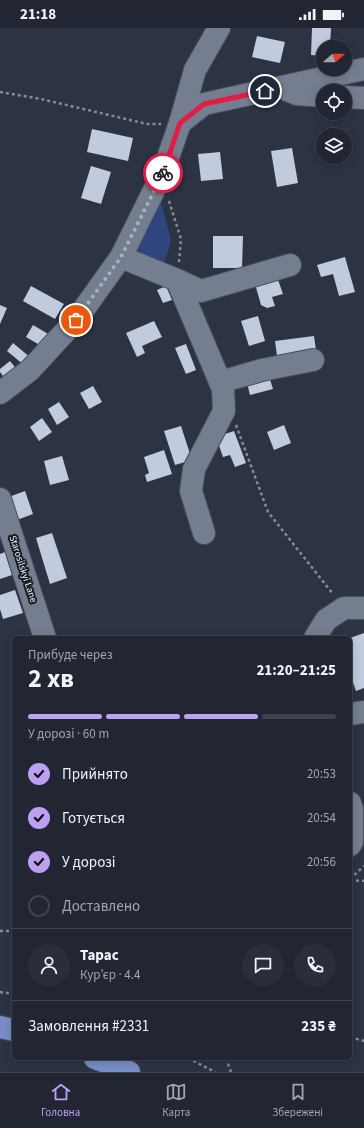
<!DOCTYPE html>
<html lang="uk">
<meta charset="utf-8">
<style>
body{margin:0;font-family:"Source Sans 3",sans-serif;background:#292e3a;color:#f1f3f6;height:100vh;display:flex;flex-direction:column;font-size:15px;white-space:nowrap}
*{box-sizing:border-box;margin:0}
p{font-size:13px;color:#a2a5ac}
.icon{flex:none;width:22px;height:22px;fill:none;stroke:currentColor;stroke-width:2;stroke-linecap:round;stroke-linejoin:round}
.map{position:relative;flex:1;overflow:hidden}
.drawer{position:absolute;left:12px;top:608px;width:340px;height:424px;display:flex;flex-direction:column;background:#212632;border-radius:6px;box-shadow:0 2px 10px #0003,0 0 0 1px #3e434d}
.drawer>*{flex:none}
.needle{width:26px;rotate:70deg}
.controls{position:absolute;left:316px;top:12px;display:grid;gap:8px}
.controls a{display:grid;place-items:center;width:36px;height:36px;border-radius:50%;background:#212632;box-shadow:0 2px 10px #0003,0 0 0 1px #3e434d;font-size:20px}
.pin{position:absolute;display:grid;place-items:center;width:34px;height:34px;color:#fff;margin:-17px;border:2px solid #fff;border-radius:50%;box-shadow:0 1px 4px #0007}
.courier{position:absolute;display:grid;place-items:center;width:40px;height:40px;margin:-20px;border:3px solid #e11d48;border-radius:50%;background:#fff;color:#222;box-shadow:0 1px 5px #0007}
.overview em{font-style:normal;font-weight:700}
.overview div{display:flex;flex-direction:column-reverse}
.overview{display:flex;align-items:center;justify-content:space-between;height:68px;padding:0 16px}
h1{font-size:26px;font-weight:700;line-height:30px}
.bar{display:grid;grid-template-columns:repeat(4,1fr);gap:6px 4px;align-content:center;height:48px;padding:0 16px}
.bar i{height:5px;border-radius:3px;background:#3e434d}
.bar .on{background:#bca0f2}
.bar p{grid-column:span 4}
.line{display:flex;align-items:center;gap:10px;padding:0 16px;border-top:1px solid #3e434d}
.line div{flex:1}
.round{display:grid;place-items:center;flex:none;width:42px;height:42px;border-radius:21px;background:#292e3a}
ol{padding:0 16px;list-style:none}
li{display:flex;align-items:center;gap:12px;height:44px}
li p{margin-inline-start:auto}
li .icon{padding:4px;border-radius:50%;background:#bca0f2;color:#111;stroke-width:4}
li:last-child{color:#a2a5ac}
li i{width:22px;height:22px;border:2px solid #3e434d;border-radius:50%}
.status{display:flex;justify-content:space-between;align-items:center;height:28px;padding:0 20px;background:#212632;direction:ltr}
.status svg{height:11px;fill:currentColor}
.dock{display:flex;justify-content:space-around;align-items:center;height:56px;border-top:1px solid #3e434d;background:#212632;font-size:11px;color:#a2a5ac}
.dock a{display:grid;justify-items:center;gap:2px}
.dock .on{color:#bca0f2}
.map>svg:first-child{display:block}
</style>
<div class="status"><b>21:18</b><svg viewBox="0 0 49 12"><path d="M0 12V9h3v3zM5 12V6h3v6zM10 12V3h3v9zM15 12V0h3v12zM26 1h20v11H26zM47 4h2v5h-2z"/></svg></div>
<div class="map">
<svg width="364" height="1044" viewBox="0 0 364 1044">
<rect width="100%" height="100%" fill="#2c3343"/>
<path fill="#30457f" d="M159 167 171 212 163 240 133 229Z"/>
<g fill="#c1cadf">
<path d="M312 0H331L330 19H323V28L311 27Z"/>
<path d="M257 8 285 14 280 35 252 29Z"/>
<path d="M92 101 133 110 128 133 87 124Z"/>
<path d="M292 120 298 155 277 159 271 123Z"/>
<path d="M220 124 223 151 201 153 198 126Z"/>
<path d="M91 138 111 144 101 176 81 170Z"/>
<path d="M213 208H243L242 240H213Z"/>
<path d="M345 229 355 264 339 268 333 246 321 249 317 237Z"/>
<path d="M277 249 283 266 272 269 275 278 267 280 261 277 255 256Z"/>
<path d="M31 258 64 276 55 291 23 273Z"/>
<path d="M166 258 172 272 163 275 157 262Z"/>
<path d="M0 277 7 280 0 296Z"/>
<path d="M258 288 265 313 249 318 241 293Z"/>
<path d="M154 293 162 309 142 318 145 325 137 329 126 305Z"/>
<path d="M33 297 50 307 43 319 26 309Z"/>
<path d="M314 308 317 330 278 335 275 313Z"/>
<path d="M13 315 31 330 24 337 7 323Z"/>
<path d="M186 316 196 342 186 346 175 320Z"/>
<path d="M10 333 18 343 6 352 0 344V341Z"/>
<path d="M268 345 273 361 250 367 246 351Z"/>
<path d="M93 358 102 374 89 381 80 365Z"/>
<path d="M59 374 69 389 57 397 48 381Z"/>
<path d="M42 390 52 404 39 413 30 399Z"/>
<path d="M284 397 291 415 274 422 267 404Z"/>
<path d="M181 398 192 432 175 437 164 403Z"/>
<path d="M234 403 246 435 235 439 230 427 223 429 216 409Z"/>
<path d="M164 422 172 446 147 454 145 447 149 445 144 429Z"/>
<path d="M62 428 69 452 50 457 44 433Z"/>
<path d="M25 463 33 486 14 493 6 470Z"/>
<path d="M52 505 67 550 50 556 36 510Z"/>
<path d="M5 524 12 547 0 551V526Z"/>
<path d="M15 562 23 585 3 591 0 581V567Z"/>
<path d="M364 605V660L356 663 350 646V610Z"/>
</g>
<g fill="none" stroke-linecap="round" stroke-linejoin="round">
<g stroke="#494e5c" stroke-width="24">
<g id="minor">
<path d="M287 62 297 66 323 68"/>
<path d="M345 69 364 70"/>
<path d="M180 95 204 76 364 41"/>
<path d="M121 229 177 252 223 361 224 383 194 441 191 463 204 505"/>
<path d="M177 252 201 263 290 237"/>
<path d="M220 354 262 342 313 332"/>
<path d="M0 365 30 342 76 292 121 229 163 144 180 95 195 42 219 0"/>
<path d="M0 471 45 610"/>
<path d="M315 610 326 592 344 580H364"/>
<path d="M350 686 364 684"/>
<path d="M350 775 352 781V814L350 817"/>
</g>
</g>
<g stroke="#494e5c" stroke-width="24">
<g id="major">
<path d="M0 999 14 1002"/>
<path d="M95 1030 114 1037 129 1044"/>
</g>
</g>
<g stroke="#858b99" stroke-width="2.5" stroke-dasharray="3 3" stroke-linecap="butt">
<path d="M0 64 41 71 147 96H161"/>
<path d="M169 173 181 211 179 234"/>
<path d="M236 397 268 484 333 566"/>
<path d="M350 851 364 838"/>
<path d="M350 852 364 853"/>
<path d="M0 903H14"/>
<path d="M0 964 14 966"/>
<path d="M350 1009 364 1013"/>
<path d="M188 1030 215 1044"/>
<path d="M226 1030 231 1044"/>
</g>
<use href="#minor" stroke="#757d90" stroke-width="22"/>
<use href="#major" stroke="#778dc5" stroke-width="22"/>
</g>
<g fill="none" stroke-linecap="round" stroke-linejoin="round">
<path stroke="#abb0bd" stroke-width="4" stroke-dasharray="0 7.2" d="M76 292 121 229 163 145"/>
<path stroke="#e11d48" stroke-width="5" d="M163 145 180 95 204 76 265 63"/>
</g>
<g text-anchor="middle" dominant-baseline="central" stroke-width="4" stroke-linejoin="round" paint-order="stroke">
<g font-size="10" fill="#eff4ff" stroke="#181b22">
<text transform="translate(23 541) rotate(72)">Starosilskyi Lane</text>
</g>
</g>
</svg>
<div class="controls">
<a><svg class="needle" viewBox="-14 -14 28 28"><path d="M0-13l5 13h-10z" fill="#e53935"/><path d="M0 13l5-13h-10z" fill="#a2a5ac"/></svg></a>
<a><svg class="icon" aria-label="locate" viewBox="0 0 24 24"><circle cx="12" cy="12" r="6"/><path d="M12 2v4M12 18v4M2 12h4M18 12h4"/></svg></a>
<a><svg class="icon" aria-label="layers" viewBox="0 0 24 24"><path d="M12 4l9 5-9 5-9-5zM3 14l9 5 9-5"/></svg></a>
</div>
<div class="pin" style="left:76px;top:292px;background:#ea580c"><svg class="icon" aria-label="bag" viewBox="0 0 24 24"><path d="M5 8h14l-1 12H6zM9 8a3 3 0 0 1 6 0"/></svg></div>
<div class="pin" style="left:265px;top:63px;background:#1f2937"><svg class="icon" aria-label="home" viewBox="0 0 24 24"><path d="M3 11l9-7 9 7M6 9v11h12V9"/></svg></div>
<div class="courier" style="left:163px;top:145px"><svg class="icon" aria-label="bike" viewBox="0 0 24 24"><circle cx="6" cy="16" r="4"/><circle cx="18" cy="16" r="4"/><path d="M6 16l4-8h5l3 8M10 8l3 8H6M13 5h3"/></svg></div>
<section class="drawer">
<div class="overview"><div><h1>2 хв</h1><p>Прибуде через</p></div><em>21:20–21:25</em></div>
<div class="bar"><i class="on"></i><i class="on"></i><i class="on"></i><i></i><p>У дорозі · 60 m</p></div>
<ol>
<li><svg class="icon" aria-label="check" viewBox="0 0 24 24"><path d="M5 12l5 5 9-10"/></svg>Прийнято<p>20:53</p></li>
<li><svg class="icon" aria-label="check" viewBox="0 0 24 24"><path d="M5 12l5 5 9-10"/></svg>Готується<p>20:54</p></li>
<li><svg class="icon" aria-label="check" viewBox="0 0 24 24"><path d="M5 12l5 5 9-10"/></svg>У дорозі<p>20:56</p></li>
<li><i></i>Доставлено</li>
</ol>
<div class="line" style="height:72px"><a class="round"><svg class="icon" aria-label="person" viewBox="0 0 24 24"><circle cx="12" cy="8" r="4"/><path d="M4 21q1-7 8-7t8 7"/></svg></a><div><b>Тарас</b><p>Кур’єр · 4.4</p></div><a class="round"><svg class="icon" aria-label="chat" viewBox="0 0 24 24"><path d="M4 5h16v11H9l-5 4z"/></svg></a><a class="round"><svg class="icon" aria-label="phone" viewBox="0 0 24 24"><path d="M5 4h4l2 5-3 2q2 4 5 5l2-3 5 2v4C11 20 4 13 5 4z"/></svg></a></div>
<div class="line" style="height:52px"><div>Замовлення #2331</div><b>235 ₴</b></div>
</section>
</div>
<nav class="dock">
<a class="on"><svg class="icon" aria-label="home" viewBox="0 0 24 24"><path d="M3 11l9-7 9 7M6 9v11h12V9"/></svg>Головна</a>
<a><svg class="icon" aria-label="map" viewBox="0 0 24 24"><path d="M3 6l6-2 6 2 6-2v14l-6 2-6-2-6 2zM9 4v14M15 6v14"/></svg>Карта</a>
<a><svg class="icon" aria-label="saved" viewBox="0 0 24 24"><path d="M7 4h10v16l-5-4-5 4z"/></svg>Збережені</a>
</nav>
